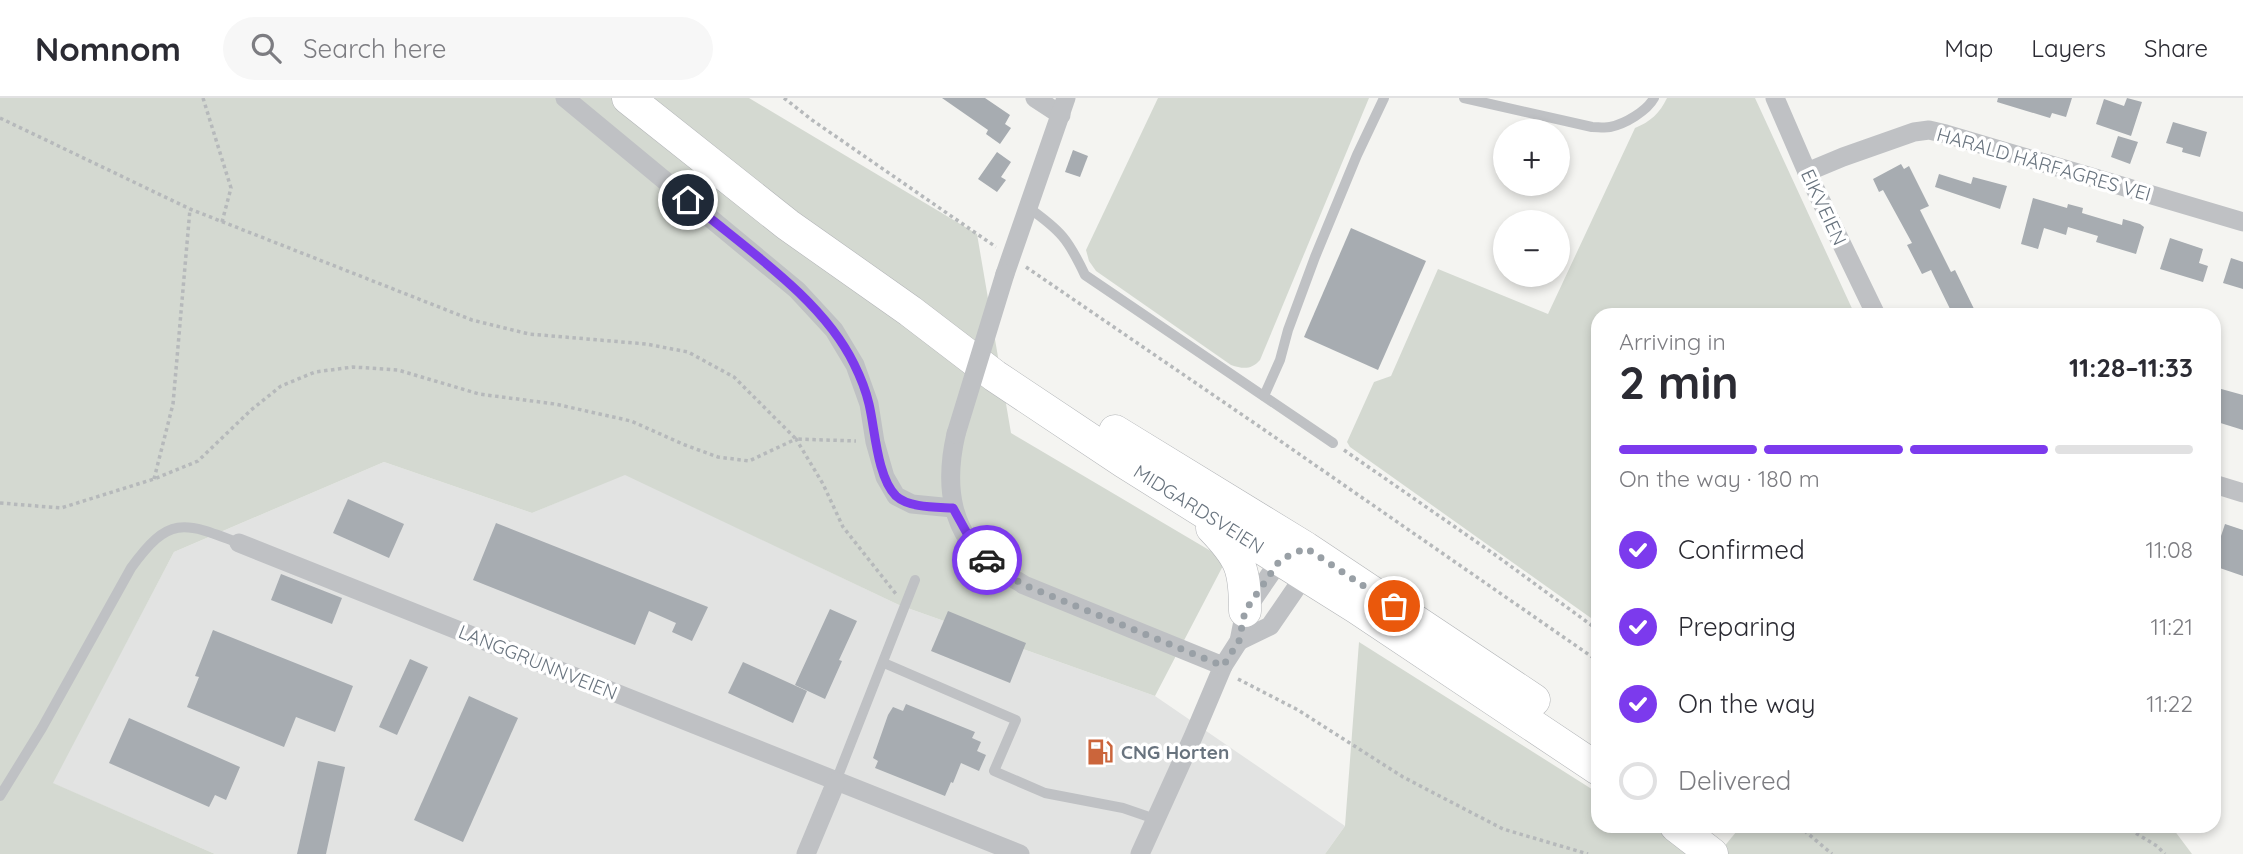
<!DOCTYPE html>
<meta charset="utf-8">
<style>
body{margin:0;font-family:Quicksand,sans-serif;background:#f7f7f7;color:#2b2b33;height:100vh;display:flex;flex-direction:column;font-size:26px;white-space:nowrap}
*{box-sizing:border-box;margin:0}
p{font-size:23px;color:#7c7c81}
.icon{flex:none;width:38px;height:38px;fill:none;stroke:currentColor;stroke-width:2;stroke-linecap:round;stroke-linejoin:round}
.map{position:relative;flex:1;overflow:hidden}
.details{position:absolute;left:1591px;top:210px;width:630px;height:525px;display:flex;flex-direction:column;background:#fff;border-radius:21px;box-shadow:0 4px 10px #0003}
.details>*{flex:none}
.buttons{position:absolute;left:1493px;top:21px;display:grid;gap:14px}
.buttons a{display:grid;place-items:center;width:77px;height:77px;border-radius:50%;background:#fff;box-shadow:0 4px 10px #0003;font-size:35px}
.pin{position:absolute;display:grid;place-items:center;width:60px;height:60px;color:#fff;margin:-30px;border:4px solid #fff;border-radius:50%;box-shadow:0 2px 7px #0007}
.courier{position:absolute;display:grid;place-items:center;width:70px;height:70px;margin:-35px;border:5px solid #7c3aed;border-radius:50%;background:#fff;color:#222;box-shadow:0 2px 9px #0007}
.summary em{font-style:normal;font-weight:800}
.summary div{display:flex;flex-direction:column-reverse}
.summary{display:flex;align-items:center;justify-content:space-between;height:119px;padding:0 28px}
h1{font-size:46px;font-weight:800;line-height:52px}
.bar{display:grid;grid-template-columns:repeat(4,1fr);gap:10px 7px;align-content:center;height:84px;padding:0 28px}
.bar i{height:9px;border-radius:5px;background:#e1e1e2}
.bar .on{background:#7c3aed}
.bar p{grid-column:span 4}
ol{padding:0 28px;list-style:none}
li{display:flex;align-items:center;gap:21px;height:77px}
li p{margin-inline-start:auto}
li .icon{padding:7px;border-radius:50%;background:#7c3aed;color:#fff;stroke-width:4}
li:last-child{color:#7c7c81}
li i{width:38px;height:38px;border:4px solid #e1e1e2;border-radius:50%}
header{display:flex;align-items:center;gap:42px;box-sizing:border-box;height:98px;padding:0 35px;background:#fff;border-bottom:2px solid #e1e1e2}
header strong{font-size:33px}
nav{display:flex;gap:38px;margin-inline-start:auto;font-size:24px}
.search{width:490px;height:63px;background:#f7f7f7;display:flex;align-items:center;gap:18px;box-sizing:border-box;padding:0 24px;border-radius:38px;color:#7c7c81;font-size:26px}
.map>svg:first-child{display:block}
</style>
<header>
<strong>Nomnom</strong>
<div class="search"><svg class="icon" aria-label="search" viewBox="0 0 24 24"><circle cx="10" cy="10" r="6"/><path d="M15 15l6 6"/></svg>Search here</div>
<nav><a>Map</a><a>Layers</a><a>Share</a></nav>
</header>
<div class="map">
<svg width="2243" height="756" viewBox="0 0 2243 756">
<rect width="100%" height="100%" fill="#f4f4f1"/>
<path fill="#e2e3e2" d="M384 364 532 415 625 376 899 507 1155 598 1345 728 1325 756H215L52 685 174 454Z"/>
<g fill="#d4d9d1">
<path d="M0 0H749L977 136 1011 335 1226 462 1155 598 899 507 625 377 532 415 384 364 174 454 53 685 215 756H0Z"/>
<path d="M1158 0H1369L1260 262C1251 272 1243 271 1231 267L1096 173 1089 163 1086 152Z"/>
<path d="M1667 0H1755L1855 217H1598V525L1350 349 1347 344 1374 284 1391 278 1438 171 1548 216 1635 30C1650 24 1660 15 1667 0Z"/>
<path d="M1359 544 1598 695V728H1650L1694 756H1325L1345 728Z"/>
<path d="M1741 728H2171L2192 756H1718Z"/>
</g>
<g fill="#a7acb1">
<path d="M942 0H985L1010 17 1005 26 1011 30 1000 46 986 36 988 32Z"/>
<path d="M1998 0H2072L2066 19 2052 15 2050 20 1997 4Z"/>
<path d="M2127 0 2142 4 2131 38 2096 26 2104 1 2124 8Z"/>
<path d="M2173 24 2207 34 2200 59 2182 54 2183 50 2166 45Z"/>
<path d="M2118 38 2138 44 2130 66 2111 59Z"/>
<path d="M1073 52 1088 58 1080 79 1065 74Z"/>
<path d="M997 54 1011 64 1001 79 1006 82 997 94 978 81Z"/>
<path d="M1901 66 1904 71 1909 68 1929 108 1920 112 1951 174 1955 172 1977 217H1953L1931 172 1922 176 1907 147 1912 145 1883 92 1879 94 1873 81Z"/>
<path d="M1939 76 1971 86 1973 79 2007 88 2000 111 1935 89Z"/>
<path d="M2033 100 2067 110 2068 106 2083 110 2082 115 2122 127 2123 121 2140 126 2144 129 2136 156 2096 144 2098 138 2068 129 2066 137 2044 130 2038 151 2021 146Z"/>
<path d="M1351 130 1426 163 1378 272 1304 239Z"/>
<path d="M2170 140 2203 151 2199 165 2208 168 2203 184 2160 171Z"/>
<path d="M2231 160 2243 164V191L2223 185Z"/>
<path d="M2214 289 2243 297V332L2214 323Z"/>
<path d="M348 401 404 426 389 460 333 435Z"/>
<path d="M496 425 708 509 692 543 672 534 676 525 649 513 635 547 473 482Z"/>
<path d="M2225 426 2243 432V478L2214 468V449L2217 450Z"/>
<path d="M281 476 342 500 332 526 271 502Z"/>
<path d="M830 511 857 523 839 562 842 563 825 601 795 587Z"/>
<path d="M948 513 1026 545 1010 585 931 553Z"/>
<path d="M213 532 353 588 335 634 296 619 284 649 187 609 199 579 195 578Z"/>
<path d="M410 561 428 569 397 637 379 629Z"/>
<path d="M743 564 807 593 793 625 728 595Z"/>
<path d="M469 598 518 620 463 744 414 722Z"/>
<path d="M906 606 975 634 972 640 981 644 977 653 986 657 979 673 961 665 953 685 951 684 945 698 875 670 878 663 873 660 888 617 893 609 903 613Z"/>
<path d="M129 620 240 669 226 702 215 697 209 709 109 665Z"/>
<path d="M318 663 345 669 326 756H297Z"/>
</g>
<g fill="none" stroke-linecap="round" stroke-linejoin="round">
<g stroke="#b2b4b7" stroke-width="33">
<g id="trunk">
<path d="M628 0 788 127 910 213 995 278 1124 364 1357 510 1598 671"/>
<path d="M1115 333 1306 450 1534 602"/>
<path d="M1212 430C1241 460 1245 471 1245 513"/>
<path d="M1676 728 1712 756"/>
</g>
</g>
<g stroke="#b6b9bb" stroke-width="3.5" stroke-dasharray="3.5 3.5" stroke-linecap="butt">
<path d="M203 0 231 90 222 124"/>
<path d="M784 0 812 22 996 149"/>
<path d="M0 20 190 111 472 222 529 236 646 246 688 254 734 279 796 341 856 343"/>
<path d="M1026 169 1263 331 1598 563"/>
<path d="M1344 352 1494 456 1598 532"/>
<path d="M154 381 173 306 190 111"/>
<path d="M0 405 61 410 154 381 198 363 251 312 281 288 315 274 353 269 398 272 479 296 555 306 631 323 685 347 718 359 749 363 796 341 823 386 843 429 896 496"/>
<path d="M1238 581 1298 612 1403 679 1503 731 1588 756"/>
<path d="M1799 728 1832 756"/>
<path d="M2124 728 2157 748 2165 756"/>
</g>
<g stroke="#bfc1c4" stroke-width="10">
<path d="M1464 0 1592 29C1598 29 1605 30 1610 29 1625 26 1647 13 1654 0"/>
<path d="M1029 110C1061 133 1068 141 1085 177L1333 345"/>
<path d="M1264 298 1280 262 1288 232 1315 159 1357 57 1384 0"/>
<path d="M884 565 1016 622 994 673 1045 695 1123 710 1155 721"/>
<path d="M836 683 915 482"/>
<path d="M0 698 42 630 131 470C169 418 182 423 239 445"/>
</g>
<g stroke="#bfc1c4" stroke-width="19">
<path d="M565 0 797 192 834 232 855 267 869 306 875 344 885 379 896 398 912 406 953 410"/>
<path d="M1035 0 1061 17"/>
<path d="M1775 0 1807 74 1876 217"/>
<path d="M1807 74 1843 59 1914 34 1929 32 1946 36 2243 124"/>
<path d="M1005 176 1066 0"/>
<path d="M956 336C944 388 950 436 995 470 1004 476 1015 481 1024 487L1223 568 1193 639 1140 756"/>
<path d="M2214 386 2243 395"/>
<path d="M239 445 1020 756"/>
<path d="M1239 543 1270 528 1305 477V469"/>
<path d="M1223 568 1239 543 1245 513 1280 462 1289 458"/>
<path d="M806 756 836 684"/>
</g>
<use href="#trunk" stroke="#fff" stroke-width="32"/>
<path stroke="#bfc1c4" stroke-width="19" d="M956 336 1005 176"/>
</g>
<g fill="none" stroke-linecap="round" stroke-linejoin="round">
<path stroke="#99a0a6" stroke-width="7" stroke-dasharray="0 12.6" d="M987 462 994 469 1024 487 1223 568 1239 543 1245 513 1280 462 1306 450 1394 508"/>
<path stroke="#7c3aed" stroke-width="9" d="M688 102C743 149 822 200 854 266 860 278 866 293 869 306 875 331 877 379 896 398 909 410 936 409 953 410L974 448 987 462"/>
</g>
<defs>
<g id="fuel-bare" transform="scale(2.1)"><path d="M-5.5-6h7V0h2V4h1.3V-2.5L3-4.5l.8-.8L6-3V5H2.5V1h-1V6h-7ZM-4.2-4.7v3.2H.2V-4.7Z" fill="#cb653b" stroke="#fff" stroke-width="2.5" paint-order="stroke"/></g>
</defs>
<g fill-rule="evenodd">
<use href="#fuel-bare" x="1100" y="654"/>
</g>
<g text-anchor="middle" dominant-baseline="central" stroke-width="7" stroke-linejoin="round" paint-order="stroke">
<g font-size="19" fill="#68737e" stroke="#fff">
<text transform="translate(2044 66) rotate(16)">HARALD HÅRFAGRES VEI</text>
<text transform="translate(1824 109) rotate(65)">EIKVEIEN</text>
<text transform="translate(1199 411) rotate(32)">MIDGARDSVEIEN</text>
<text transform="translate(538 564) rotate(22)">LANGGRUNNVEIEN</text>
</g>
<g font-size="19" font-weight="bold" fill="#68737e" stroke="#fff" text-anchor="start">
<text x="1121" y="654">CNG Horten</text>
</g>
</g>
</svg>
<div class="buttons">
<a>+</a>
<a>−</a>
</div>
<div class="pin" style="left:1394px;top:508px;background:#ea580c"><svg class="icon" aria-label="bag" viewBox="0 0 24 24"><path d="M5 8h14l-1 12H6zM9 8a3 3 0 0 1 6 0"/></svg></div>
<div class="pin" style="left:688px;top:102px;background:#1f2937"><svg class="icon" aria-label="home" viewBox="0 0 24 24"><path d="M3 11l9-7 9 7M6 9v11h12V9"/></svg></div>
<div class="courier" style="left:987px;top:462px"><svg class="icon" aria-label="car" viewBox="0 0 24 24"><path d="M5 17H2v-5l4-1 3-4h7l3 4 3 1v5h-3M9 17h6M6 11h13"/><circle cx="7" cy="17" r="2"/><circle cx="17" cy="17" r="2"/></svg></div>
<section class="details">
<div class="summary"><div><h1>2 min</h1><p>Arriving in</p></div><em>11:28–11:33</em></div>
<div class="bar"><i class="on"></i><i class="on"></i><i class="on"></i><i></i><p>On the way · 180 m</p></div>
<ol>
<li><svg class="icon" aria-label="check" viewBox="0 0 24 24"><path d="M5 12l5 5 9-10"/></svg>Confirmed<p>11:08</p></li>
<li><svg class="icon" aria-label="check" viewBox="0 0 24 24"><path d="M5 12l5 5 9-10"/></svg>Preparing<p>11:21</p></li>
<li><svg class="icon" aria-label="check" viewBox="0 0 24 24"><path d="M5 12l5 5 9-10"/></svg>On the way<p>11:22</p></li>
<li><i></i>Delivered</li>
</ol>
</section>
</div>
